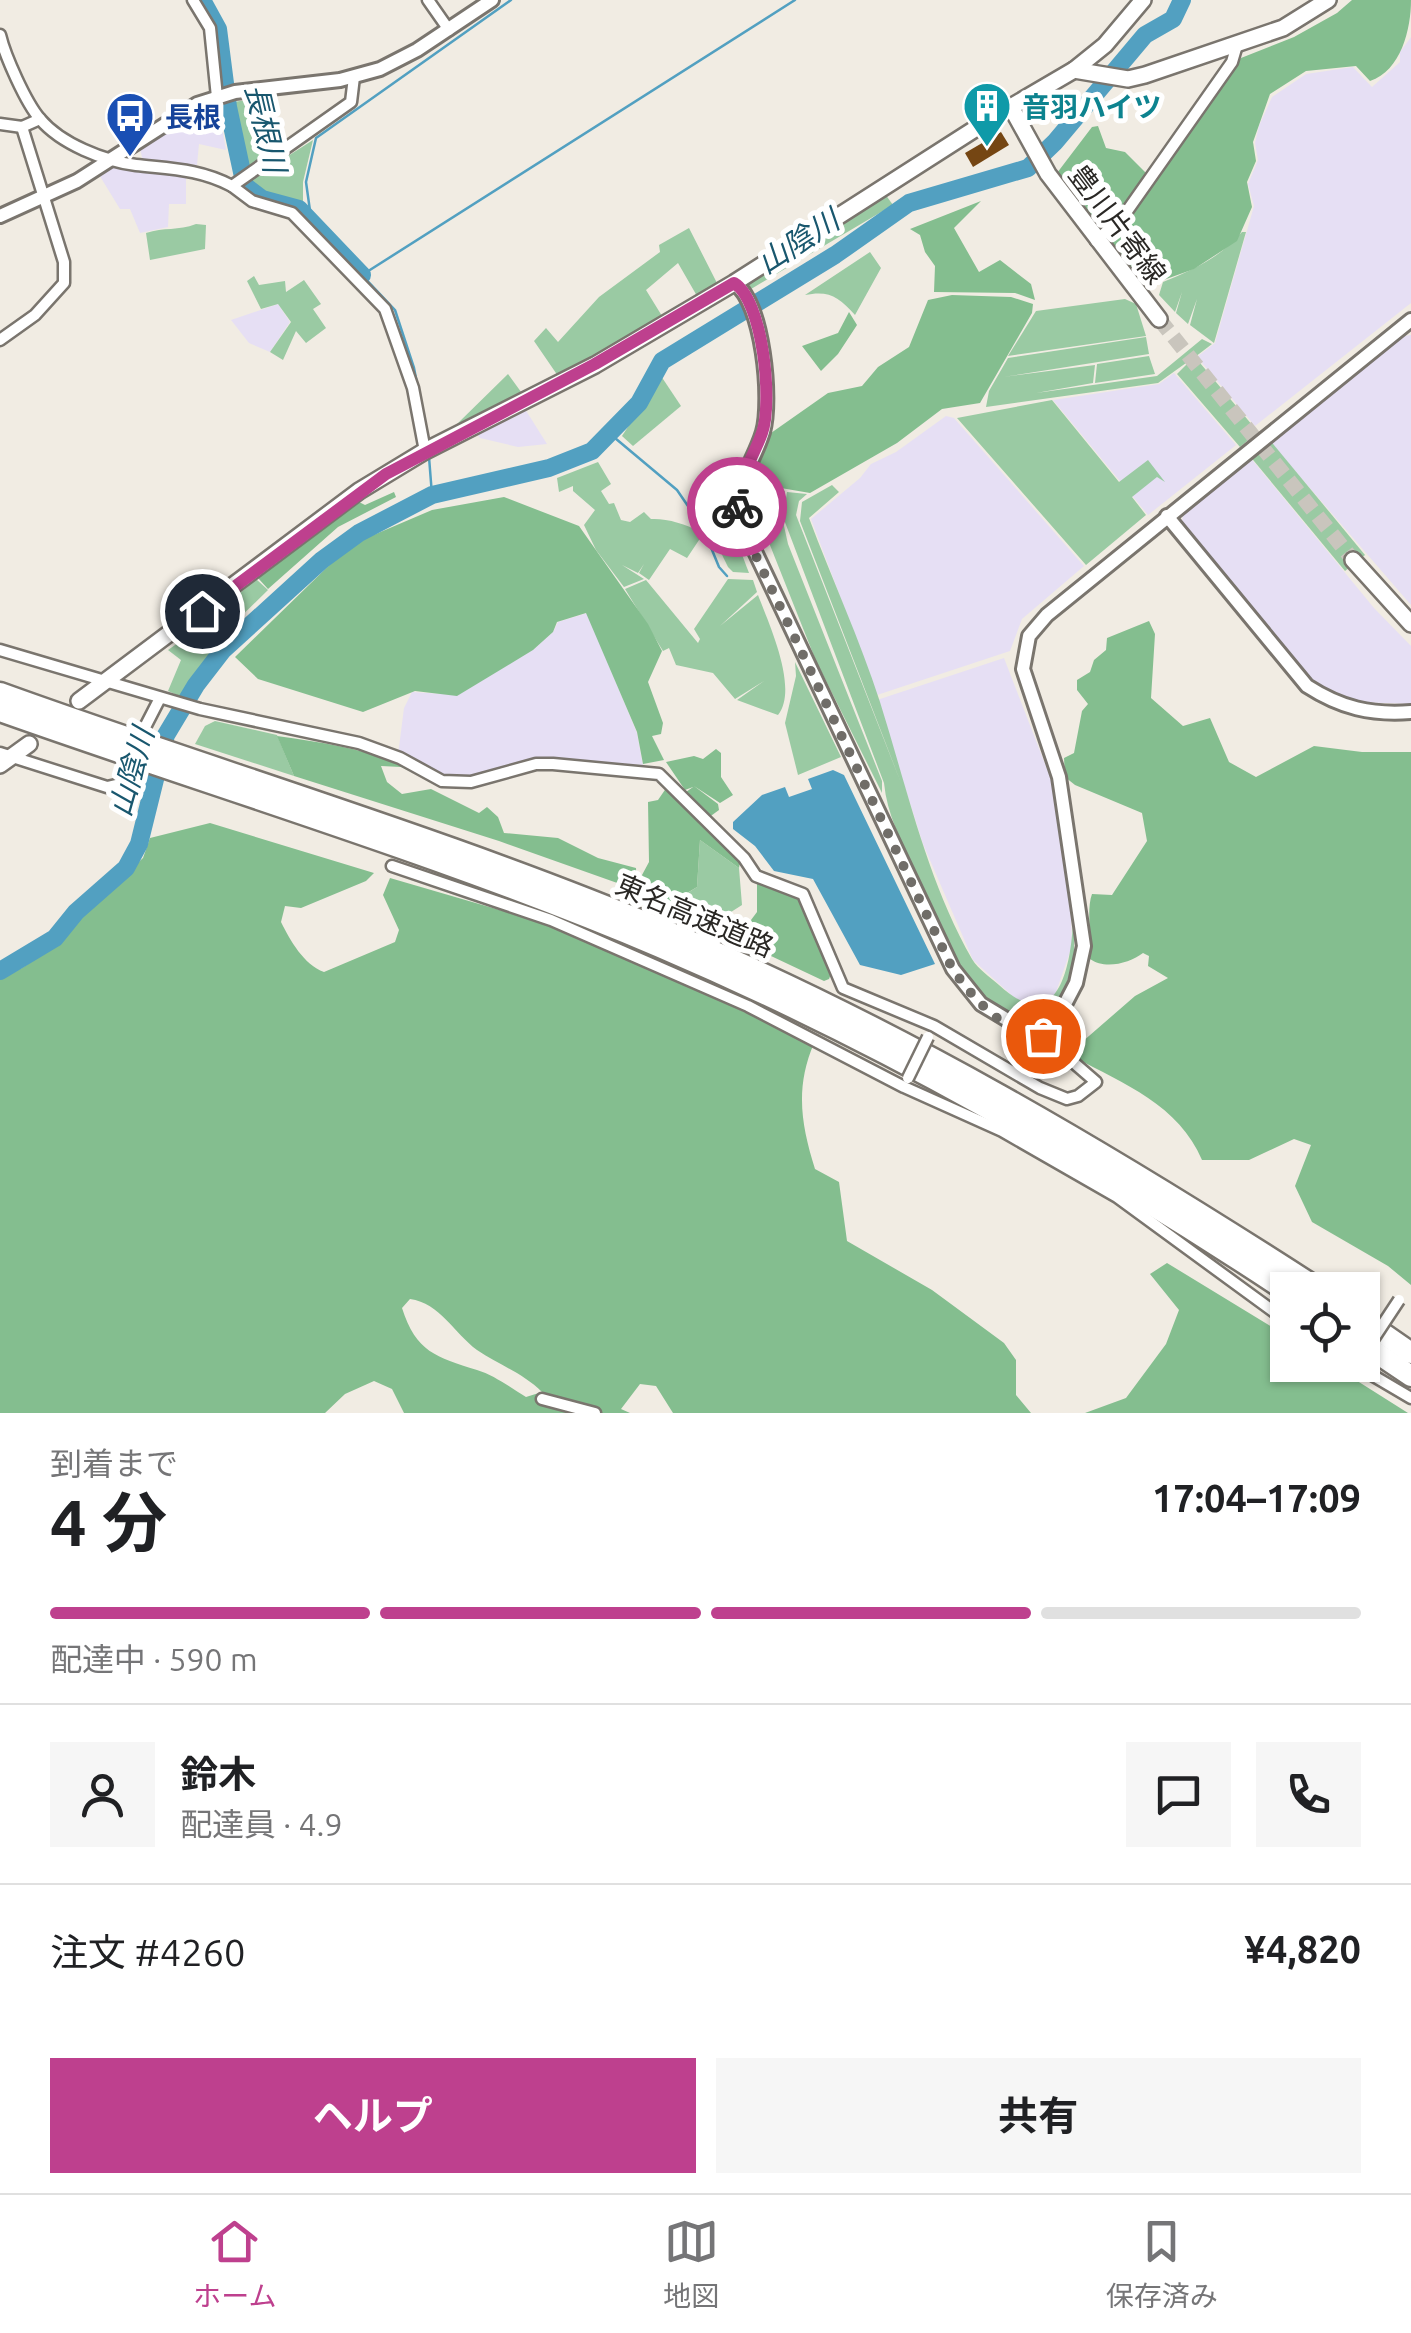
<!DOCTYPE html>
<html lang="ja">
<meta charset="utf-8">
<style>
body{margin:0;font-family:Ubuntu,"Noto Sans JP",sans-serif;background:#f6f6f6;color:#202124;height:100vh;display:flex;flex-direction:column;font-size:38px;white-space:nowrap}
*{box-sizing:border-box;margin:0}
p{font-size:32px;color:#757577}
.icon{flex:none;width:55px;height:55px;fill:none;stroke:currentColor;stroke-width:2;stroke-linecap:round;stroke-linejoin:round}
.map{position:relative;height:1413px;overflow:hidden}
.sheet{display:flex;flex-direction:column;background:#fff;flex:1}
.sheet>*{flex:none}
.controls{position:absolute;left:1270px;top:1272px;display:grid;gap:20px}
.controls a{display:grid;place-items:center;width:110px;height:110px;border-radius:0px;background:#fff;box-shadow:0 2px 8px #0004;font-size:50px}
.pin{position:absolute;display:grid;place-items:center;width:85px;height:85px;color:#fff;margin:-42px;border:5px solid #fff;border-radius:50%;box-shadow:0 2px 10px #0007}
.courier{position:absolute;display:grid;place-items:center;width:100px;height:100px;margin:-50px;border:8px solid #be408e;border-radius:50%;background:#fff;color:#222;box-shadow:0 2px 12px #0007}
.summary em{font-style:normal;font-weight:700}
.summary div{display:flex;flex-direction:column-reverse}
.summary{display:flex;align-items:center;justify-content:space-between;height:170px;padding:0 50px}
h1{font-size:65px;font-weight:700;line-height:75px}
.bar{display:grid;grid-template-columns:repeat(4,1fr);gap:15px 10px;align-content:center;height:120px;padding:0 50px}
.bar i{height:12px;border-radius:8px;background:#e0e0e0}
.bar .active{background:#be408e}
.bar p{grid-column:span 4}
.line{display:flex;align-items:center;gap:25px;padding:0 50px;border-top:2px solid #e0e0e0}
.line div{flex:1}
.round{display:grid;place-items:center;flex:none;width:105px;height:105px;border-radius:0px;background:#f6f6f6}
.cta{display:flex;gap:20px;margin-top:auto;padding:20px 50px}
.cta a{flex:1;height:115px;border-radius:0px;background:#be408e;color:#fff;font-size:40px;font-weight:700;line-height:115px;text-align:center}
.cta a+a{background:#f6f6f6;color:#202124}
.dock{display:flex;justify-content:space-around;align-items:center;height:140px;border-top:2px solid #e0e0e0;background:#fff;font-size:28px;color:#757577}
.dock a{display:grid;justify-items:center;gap:5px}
.dock .active{color:#be408e}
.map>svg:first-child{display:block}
</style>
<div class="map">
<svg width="1411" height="1413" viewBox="0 0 1411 1413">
<rect width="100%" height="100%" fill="#f1ece3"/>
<g fill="#e6dff4">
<path d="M1411 37V303L1255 426 1197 357 1215 343 1254 206 1248 184 1258 160 1255 143 1259 126 1272 97 1306 74 1353 67 1372 87 1400 62V52Z"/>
<path d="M212 106 219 110 226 150 199 144 197 165 143 161 139 145 172 123Z"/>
<path d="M108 166 186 173V204H169L168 227 140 233 130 209H120L98 173Z"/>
<path d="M278 304 290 322 270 352 249 343 231 320Z"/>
<path d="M1411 335V605L1271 443 1404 336Z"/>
<path d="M1174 373 1236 445 1148 515 1053 400 1159 384Z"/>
<path d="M525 409 547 444 518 447 480 438 477 434Z"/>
<path d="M946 416 954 418 1084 566 1022 619 1010 651 877 695 811 519 860 478 871 464 896 452Z"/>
<path d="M1249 456 1374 608 1411 646V704L1358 702 1335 695 1302 673 1182 524 1183 510Z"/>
<path d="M587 613 637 733 643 765 559 760 481 777 450 778 398 755 404 708 412 692 458 695 534 649 553 632 558 622Z"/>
<path d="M1004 658 1052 782 1071 915 1072 946 1054 998 1044 1004 1018 1001 973 960 923 844 877 700Z"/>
</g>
<g fill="#9acaa3">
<path d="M264 97 277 147 246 169 234 102Z"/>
<path d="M313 140 303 182V206C285 195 263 199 249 181Z"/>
<path d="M885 194 893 205 751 289 748 283Z"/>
<path d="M196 224 206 225 205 249 150 260 146 233C164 227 178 231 196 224Z"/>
<path d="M689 228 718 285 697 296 678 263 646 290 662 316 558 376 534 341 546 328 558 342 599 297 660 252 659 245Z"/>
<path d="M1242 232H1246L1214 343 1190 325 1197 299 1188 324 1176 313 1182 292 1175 312 1159 295 1163 282C1193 270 1221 257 1242 232Z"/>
<path d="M870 252 881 268 855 315C839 297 829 290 805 295Z"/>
<path d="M254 276 259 285 285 281 286 292 304 280 321 304 313 309 326 328 306 343 296 331 283 360 270 352 291 322 278 304 261 309 247 281Z"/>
<path d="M1125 299 1136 304 1146 336 1008 356 1036 311Z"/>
<path d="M1146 337 1149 354 1003 377 1095 365 1093 383 1036 393 1157 376 1202 339 1212 344 1195 357 1258 432 1240 447 1177 374 1193 358 1158 383 986 407 989 391 1008 358Z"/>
<path d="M1149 356 1155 374 1095 383 1097 364Z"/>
<path d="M508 374 524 396 439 439V435L456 425Z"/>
<path d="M661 376 681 406 633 446 622 436Z"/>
<path d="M1052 400 1119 482 1148 460 1165 482 1157 477 1132 497 1146 515 1086 565 957 418Z"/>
<path d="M1269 439 1365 555 1345 571 1249 455Z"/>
<path d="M598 462 611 484 601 491 609 504 614 503 621 520 630 522 644 512 651 519C665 518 687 524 698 531L701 537 687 558 670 549 649 580 639 573 644 564 638 573 622 565 644 579 624 587 596 550 584 525 595 510 573 491V486L559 492 557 478Z"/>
<path d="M832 485 839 492 809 518C832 579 860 640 880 702 907 788 927 880 972 959 978 969 990 977 999 985 1056 1038 1071 970 1073 921 1076 955 1075 998 1045 1020 976 1031 935 920 913 869 901 840 887 814 884 783L783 517 787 492 807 494 799 501 796 515 901 783 800 521 802 502Z"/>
<path d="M765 486 785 491 780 508 788 544 882 781V793L816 661 762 525 760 496Z"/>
<path d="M719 494 749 573 733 572 728 567 703 516 705 506Z"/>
<path d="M256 579 268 590 230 627 219 650 184 698 168 691 181 660 168 650 192 633 197 639 195 645 221 619 216 614Z"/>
<path d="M728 579 753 580 757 592 720 626 758 595C769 624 799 689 778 715L737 700 764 681 735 699 713 673 676 665 669 648 663 651 625 589 646 580 698 643 700 639 694 629Z"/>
<path d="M795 662 841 757 798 775 785 723 796 676Z"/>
<path d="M215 721 277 735 294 776 195 744 205 726Z"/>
<path d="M700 840 739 868 742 905 731 912 732 918H714L670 904 697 887Z"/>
</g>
<g fill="#84be8f" fill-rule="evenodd">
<path d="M1352 0H1411C1411 29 1401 71 1370 81L1356 66 1306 71 1270 94 1253 142 1256 161 1247 182 1252 207 1237 241 1194 269 1147 286 1140 284 1112 249 1113 231 1133 212 1241 58 1294 37 1337 13Z"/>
<path d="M1098 126 1106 148 1125 152 1149 176C1135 195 1120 225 1096 230L1057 173 1092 127Z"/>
<path d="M981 201 954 228 979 272 1000 260 1031 284 1035 300 1015 293 934 292 935 266 925 252 920 235 910 229Z"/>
<path d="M952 295 1011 297 1033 304 1032 313 980 403 942 409 897 443 810 493 752 483 771 433 828 393 862 386 878 367 909 347 928 300Z"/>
<path d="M849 312 857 325 838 354 821 371 802 346 838 333Z"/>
<path d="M394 492 396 497 338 527 268 589 258 578 357 501 365 505Z"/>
<path d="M504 497 579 526 648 624 662 651 648 682 663 723 661 734 652 736 664 760 643 764 637 732 586 613 557 622 553 632 533 650 457 696 415 691 363 712 258 679 235 657 350 545 432 510Z"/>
<path d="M1149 621 1155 634 1151 698 1183 726 1210 718 1229 762 1256 777 1314 746 1362 752H1411V1285L1388 1266 1312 1222 1295 1186 1311 1145 1294 1139 1249 1160H1202C1179 1105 1124 1084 1074 1057V1049L1135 996 1168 978 1148 966 1149 956 1143 953C1130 963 1105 970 1090 959 1092 940 1086 910 1092 894L1112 895 1147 841 1142 813 1075 785 1065 777 1064 758 1074 753 1082 711 1088 704 1077 690V680L1090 672 1094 660 1106 650 1107 638Z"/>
<path d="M277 736C331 744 380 750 427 779L401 767 381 766 387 782 402 794 431 789 479 813 487 807 498 817 504 833 558 838 598 858 636 868 637 890 499 841 294 776Z"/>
<path d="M716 749 721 753V777L733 795 720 803 694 786 718 804 719 810 708 818 686 792 693 787 685 790 666 762 694 756 703 759Z"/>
<path d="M669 784 740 862 739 868 700 840 697 887 669 904 649 888 642 875 649 862 648 802 658 800Z"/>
<path d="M210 823 374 873 366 881 301 908 285 906 281 922C290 940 304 965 324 972L395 942 399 930 383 895 390 878 548 924 814 1043C795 1088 801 1124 815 1169L839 1182 847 1241 932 1290 1004 1343 1016 1360V1395L1031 1413H673L656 1386 640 1384 621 1409 630 1413H404L392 1389 374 1381 345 1394 325 1413H0V977L22 968 58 944 80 917 143 858 150 838ZM410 1299C440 1303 454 1333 477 1350 499 1365 523 1373 542 1392L526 1397C511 1388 494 1375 477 1370 436 1357 416 1352 402 1308Z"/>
<path d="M757 882 800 898 831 974 829 979 824 981 707 926 751 920 757 912Z"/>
<path d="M1167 1263 1287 1336 1288 1365H1332L1408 1413H1085L1126 1398 1166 1344 1179 1310 1150 1274Z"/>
</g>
<path fill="#52a0c1" d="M833 770 844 775 935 964 901 975 860 965 813 879 774 871 755 846 733 829V822L762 795 785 787 789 797 812 789 808 779Z"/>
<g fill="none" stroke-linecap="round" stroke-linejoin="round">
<g stroke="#52a0c1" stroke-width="2.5">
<path d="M312 225 306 182 316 138 511 0"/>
<path d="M423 414 414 368 395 310 362 275 795 0"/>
<path d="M609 433 677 490 703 528 719 567 727 576"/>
<path d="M429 457 432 495"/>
</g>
<g stroke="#52a0c1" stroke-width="18">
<path d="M202 0 218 29 228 107 245 186 262 199 299 209 362 275"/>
<path d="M0 971 55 938 76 912 126 868 139 844 166 735 196 685 223 650 322 560 359 533 432 495 549 468 592 451 639 403 662 361 835 255 909 203 1028 168 1055 142 1145 35 1173 19 1182 0"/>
</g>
</g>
<path fill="#754613" d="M1001 132 1009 145 973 167 965 153Z"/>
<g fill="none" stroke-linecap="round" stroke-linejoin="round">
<path stroke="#c9c5bd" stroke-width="15" stroke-dasharray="15 8" stroke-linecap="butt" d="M1159 319 1353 560"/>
<g stroke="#7a756e" stroke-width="15">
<g id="minor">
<path d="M193 0 210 28 217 97"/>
<path d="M428 0 449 30"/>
<path d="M0 35C5 56 26 103 40 119 61 144 104 161 136 165 171 169 200 169 232 186L351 102 354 77"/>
<path d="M0 124 22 127 40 119"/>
<path d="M232 186 252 201 292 213 385 309 413 388 425 451"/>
<path d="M1096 241 1125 214 1232 62 1237 45"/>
<path d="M0 340 35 315 64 283V262L22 127"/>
<path d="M0 650 200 709 359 743 400 758 442 781 471 782 536 764H553L659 774 744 858 756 876 803 894 843 988 934 1026 1040 1088 1067 1099 1078 1096 1096 1082 1043 1036"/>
<path d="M143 731 160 698"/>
<path d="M0 753 107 787 120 784 126 770"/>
<path d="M392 866 551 920 748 1006 904 1087 1002 1131 1117 1197 1288 1322"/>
<path d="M1355 1365 1411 1398"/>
<path d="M542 1399 595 1413"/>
</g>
</g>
<g stroke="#7a756e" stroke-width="18">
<g id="tertiary">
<path d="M0 216 77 181 197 104 235 92 340 80 380 69 417 50 492 0"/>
<path d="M734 283C763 301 772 400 763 432 753 465 733 483 740 520L953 969 981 1004 1034 1036 1051 1031 1076 983 1084 946 1059 777 1023 669 1029 636 1047 615 1411 320"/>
<path d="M1167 516 1307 686C1341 708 1371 715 1411 712"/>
</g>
</g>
<g stroke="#7a756e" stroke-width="20">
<g id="secondary">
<path d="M1074 70 1128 79 1145 75 1283 28 1328 0"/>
<path d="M1011 107 1048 174 1159 319"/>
<path d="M1353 560 1411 624"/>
<path d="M79 701 359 491 425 451 595 365 734 283 992 118 1074 70 1105 45 1143 0"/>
<path d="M0 765 29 744"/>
</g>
</g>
<g stroke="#7a756e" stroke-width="25">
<g id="motorway">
<path d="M0 693C221 773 447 839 664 930 896 1027 1110 1154 1320 1290"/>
<path d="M0 711C220 789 446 856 660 947 882 1042 1087 1159 1288 1292"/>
<path d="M1362 1319 1411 1353"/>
<path d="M1362 1343 1411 1376"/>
</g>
</g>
<use href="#minor" stroke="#fff" stroke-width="10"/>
<use href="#tertiary" stroke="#fff" stroke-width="12"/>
<use href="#secondary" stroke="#fff" stroke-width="15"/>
<use href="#motorway" stroke="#fff" stroke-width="20"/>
<g stroke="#7a756e" stroke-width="15" stroke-linecap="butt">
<g id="minor-bridge">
<path d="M908 1078 928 1037"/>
<path d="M1362 1356 1399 1300"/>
</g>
</g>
<use href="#minor-bridge" stroke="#fff" stroke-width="10"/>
</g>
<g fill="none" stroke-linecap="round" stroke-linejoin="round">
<path stroke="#706d68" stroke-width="10" stroke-dasharray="0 18" d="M737 507 745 533 952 968C971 996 1006 1037 1043 1036"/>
<path stroke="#be408e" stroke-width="12" d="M202 611 386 474 595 364 734 283C763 300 773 402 762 433 753 459 737 478 737 507"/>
</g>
<defs>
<g id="building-pin" transform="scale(2.5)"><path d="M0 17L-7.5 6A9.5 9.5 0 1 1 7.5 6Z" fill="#0f9aa8" stroke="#fff"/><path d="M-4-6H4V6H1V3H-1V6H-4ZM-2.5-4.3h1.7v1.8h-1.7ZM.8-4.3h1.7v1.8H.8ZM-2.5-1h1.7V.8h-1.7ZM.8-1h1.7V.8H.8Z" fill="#fff"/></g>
<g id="bus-pin" transform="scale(2.5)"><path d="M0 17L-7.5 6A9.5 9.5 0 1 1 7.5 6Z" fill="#1a4fb4" stroke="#fff"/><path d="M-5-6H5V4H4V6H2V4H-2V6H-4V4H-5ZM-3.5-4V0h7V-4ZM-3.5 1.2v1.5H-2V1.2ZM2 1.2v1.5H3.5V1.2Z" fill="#fff"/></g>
</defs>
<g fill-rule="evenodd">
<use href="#building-pin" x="987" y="106"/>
<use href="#bus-pin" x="130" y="116"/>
</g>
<g text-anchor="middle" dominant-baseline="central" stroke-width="10" stroke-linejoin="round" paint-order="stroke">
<g font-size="28" font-weight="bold" fill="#0d838f" stroke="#fff" text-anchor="start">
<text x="1022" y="106">音羽ハイツ</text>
</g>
<g font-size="28" font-weight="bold" fill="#164399" stroke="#fff" text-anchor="start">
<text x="165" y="116">長根</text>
</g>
<g font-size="28" fill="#2a2825" stroke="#fff">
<text transform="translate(1118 224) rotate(53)">豊川片寄線</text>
<text transform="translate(695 915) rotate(23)">東名高速道路</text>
</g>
<g font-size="30" font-style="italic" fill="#19576e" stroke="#fff">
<text transform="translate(266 128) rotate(77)">長根川</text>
<text transform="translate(798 241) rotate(-33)">山陰川</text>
<text transform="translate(131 772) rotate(-74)">山陰川</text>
</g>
</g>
</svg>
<div class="controls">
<a><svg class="icon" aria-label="locate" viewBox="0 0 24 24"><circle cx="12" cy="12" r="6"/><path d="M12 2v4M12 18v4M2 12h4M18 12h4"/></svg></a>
</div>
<div class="pin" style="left:1043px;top:1036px;background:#ea580c"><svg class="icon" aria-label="bag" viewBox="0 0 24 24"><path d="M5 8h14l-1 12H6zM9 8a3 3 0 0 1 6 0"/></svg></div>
<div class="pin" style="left:202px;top:611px;background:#1f2937"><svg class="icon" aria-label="home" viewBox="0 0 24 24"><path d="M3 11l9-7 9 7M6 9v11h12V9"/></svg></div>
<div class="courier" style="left:737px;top:507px"><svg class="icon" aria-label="bike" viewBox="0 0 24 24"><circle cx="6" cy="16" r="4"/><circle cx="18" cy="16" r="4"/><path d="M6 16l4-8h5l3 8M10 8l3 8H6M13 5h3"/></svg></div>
</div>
<section class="sheet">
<div class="summary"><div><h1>4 分</h1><p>到着まで</p></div><em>17:04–17:09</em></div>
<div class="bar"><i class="active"></i><i class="active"></i><i class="active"></i><i></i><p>配達中 · 590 m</p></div>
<div class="line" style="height:180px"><a class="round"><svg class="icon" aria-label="person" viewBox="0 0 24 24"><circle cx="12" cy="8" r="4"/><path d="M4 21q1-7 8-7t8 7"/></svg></a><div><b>鈴木</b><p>配達員 · 4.9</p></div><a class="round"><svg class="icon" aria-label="chat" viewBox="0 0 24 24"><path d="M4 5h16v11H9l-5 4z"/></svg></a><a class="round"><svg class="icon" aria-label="phone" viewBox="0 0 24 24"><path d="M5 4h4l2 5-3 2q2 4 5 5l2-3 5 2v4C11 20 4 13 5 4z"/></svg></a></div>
<div class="line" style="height:130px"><div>注文 #4260</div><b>¥4,820</b></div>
<div class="cta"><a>ヘルプ</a><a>共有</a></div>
</section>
<nav class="dock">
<a class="active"><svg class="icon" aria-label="home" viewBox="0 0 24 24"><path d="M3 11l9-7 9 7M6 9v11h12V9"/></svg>ホーム</a>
<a><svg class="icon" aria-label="map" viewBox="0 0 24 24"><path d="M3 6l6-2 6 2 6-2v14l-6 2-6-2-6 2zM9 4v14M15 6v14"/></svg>地図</a>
<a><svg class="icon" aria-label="saved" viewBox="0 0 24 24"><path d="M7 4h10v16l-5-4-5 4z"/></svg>保存済み</a>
</nav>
